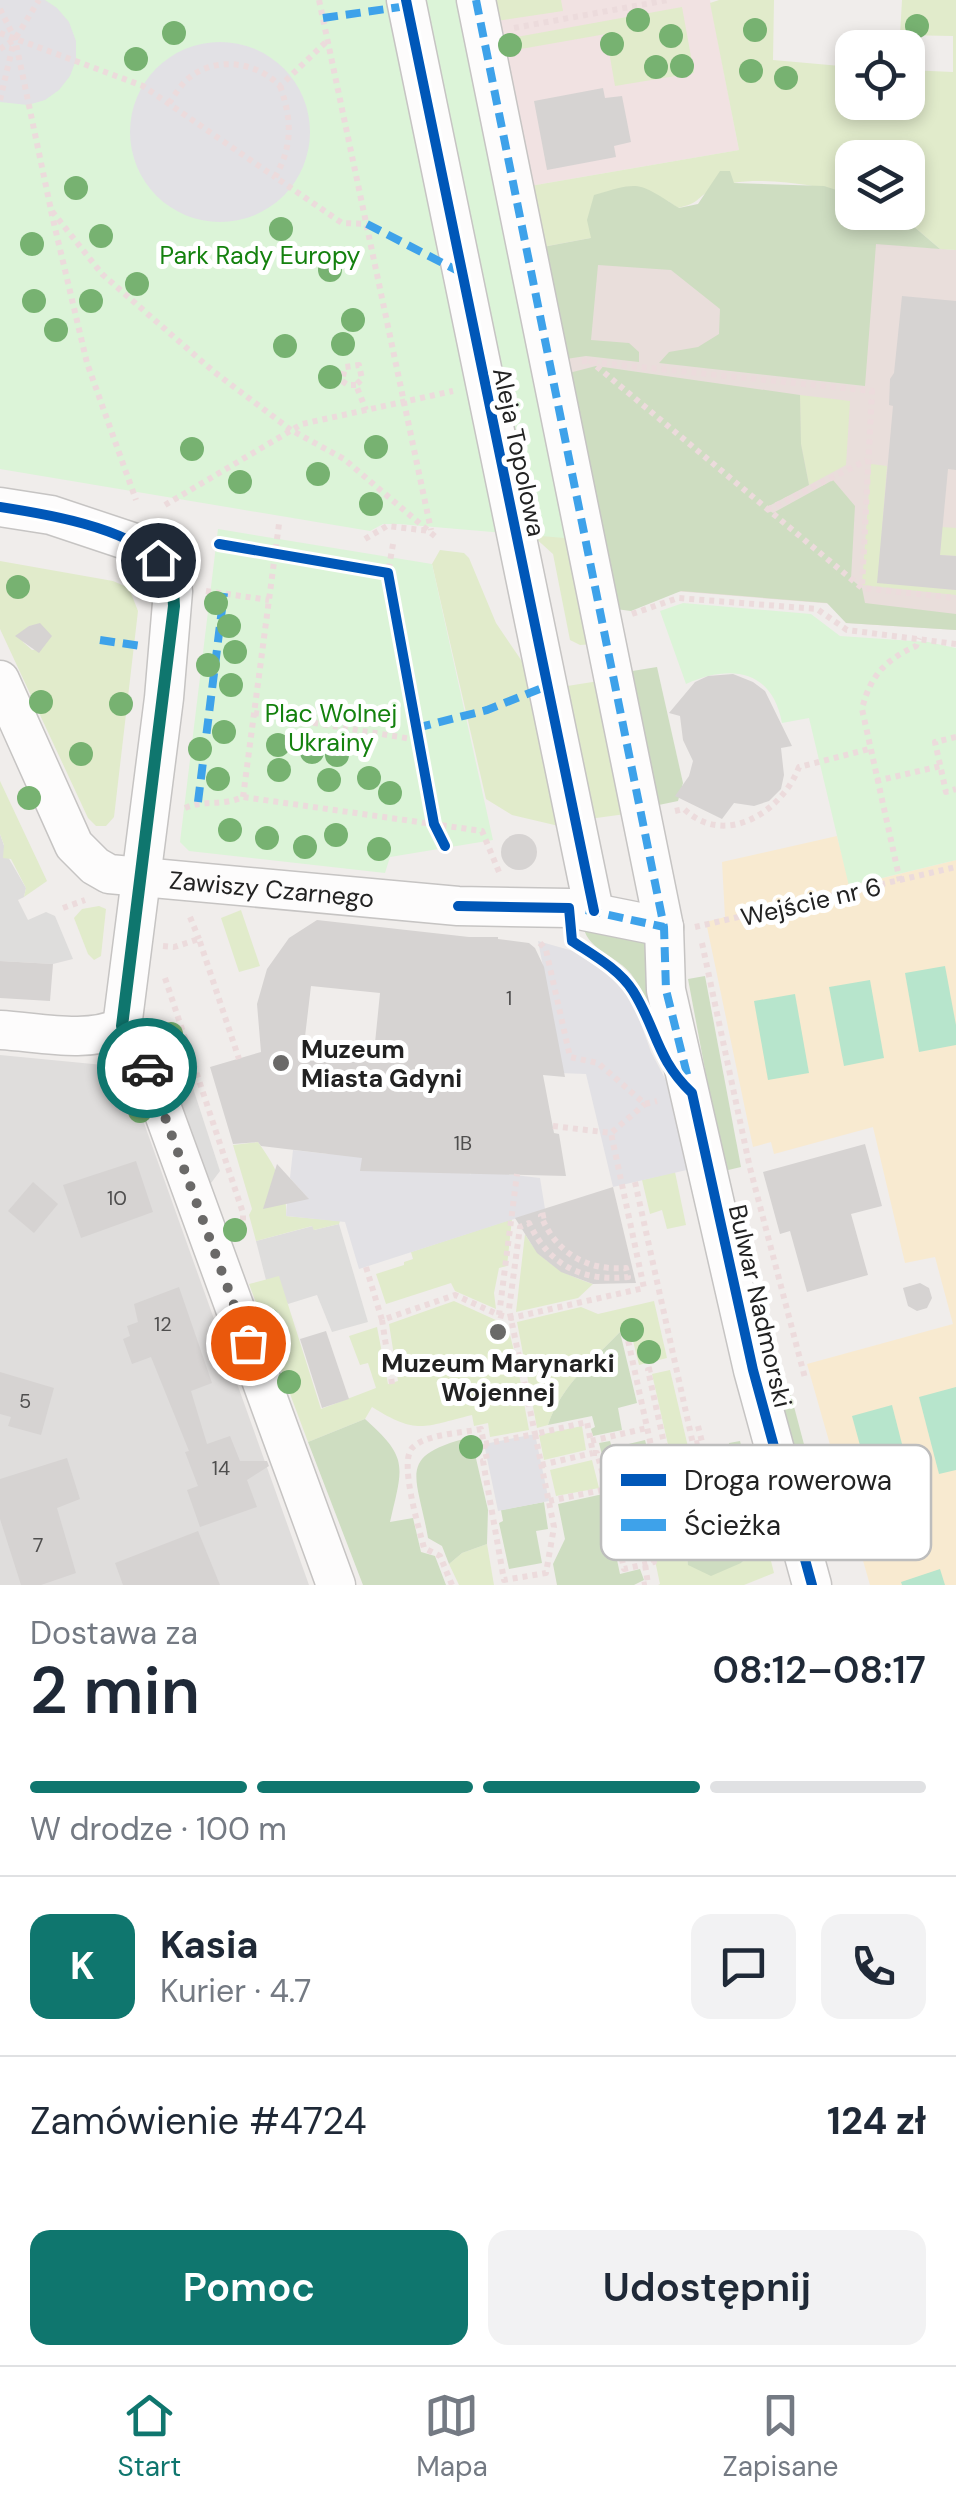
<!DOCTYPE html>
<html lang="pl">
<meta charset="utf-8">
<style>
body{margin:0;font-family:"DM Sans",sans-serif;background:#f2f2f3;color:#1f2937;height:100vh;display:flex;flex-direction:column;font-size:38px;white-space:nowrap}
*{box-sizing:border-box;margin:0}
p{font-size:32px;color:#747a83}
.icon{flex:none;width:55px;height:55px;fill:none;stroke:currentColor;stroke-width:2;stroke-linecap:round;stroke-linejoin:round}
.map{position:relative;height:1585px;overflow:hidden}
.sheet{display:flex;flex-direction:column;background:#fff;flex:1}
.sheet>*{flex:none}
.fabs{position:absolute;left:835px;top:30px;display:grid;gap:20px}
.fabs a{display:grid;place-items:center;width:90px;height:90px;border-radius:20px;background:#fff;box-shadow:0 5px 15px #0003;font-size:50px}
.pin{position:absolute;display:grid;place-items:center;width:85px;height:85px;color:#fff;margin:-42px;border:5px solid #fff;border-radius:50%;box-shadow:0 2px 10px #0007}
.courier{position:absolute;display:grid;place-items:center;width:100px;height:100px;margin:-50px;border:8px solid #0f766e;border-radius:50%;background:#fff;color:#222;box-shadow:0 2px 12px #0007}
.head em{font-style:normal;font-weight:600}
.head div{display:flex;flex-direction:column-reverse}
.head{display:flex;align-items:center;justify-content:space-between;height:170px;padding:0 30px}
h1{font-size:65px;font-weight:600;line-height:75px}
.bar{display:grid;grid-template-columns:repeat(4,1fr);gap:15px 10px;align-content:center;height:120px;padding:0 30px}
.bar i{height:12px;border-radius:8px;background:#e0e1e3}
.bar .selected{background:#0f766e}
.bar p{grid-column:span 4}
.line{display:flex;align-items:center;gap:25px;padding:0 30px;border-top:2px solid #e0e1e3}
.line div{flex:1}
.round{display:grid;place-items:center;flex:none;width:105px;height:105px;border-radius:20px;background:#f2f2f3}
.cta{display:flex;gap:20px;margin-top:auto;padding:20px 30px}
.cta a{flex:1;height:115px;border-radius:20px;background:#0f766e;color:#fff;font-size:40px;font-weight:600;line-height:115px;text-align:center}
.cta a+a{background:#f2f2f3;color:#1f2937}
.menu{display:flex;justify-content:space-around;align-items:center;height:140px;border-top:2px solid #e0e1e3;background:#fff;font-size:28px;color:#747a83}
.menu a{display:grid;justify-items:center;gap:5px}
.menu .selected{color:#0f766e}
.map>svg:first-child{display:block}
</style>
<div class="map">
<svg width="956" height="1585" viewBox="0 0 956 1585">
<rect width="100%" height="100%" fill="#f0edeb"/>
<path fill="#dfdddc" d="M0 1055 124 1067 309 1585H0Z"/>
<path fill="#f1e2e2" d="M493 0H710L739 150 530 186Z"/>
<g fill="#dedddc">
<path d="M0 834 8 857 26 888 24 897 18 900 28 920 46 912 55 916 73 959 53 964 0 961Z"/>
<path d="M177 1039 220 1171 196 1203 148 1070Z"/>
<path d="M339 1224 368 1322 332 1332 317 1295 288 1304 266 1280 256 1241 313 1226 314 1230Z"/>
</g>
<path fill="#e9dedb" d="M662 225 956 250V630L846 623 847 605 612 586 543 247Z"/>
<g fill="#e1ebcb" fill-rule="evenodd">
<path d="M483 0H561L563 11 497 21Z"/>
<path d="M719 0H774L773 60 852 67V102H908V70L953 72V36L900 35 902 0H956V250L940 249 898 213 908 212V158H852V195C818 185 745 172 711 190 696 198 700 203 678 208L668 201 591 238 543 247 530 186 739 150 710 3Z"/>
<path d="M682 7 694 73 615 86 606 34 504 52 501 43 511 38Z"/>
<path d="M545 381 595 644 580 645 570 640 553 554 532 535Z"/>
<path d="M800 395 850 401 846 465 809 485 801 444Z"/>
<path d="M871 464 887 466 878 582 956 590V595L862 585Z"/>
<path d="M942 527 956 528V556L940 555Z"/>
<path d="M440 550 464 553 469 558 496 623 534 679 563 827 512 815 486 799 432 564Z"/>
<path d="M0 561 113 581 129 588 138 611 114 817 106 826H96L88 818 0 629ZM39 625 48 639 41 649 32 650 23 642 22 634 29 626Z"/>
<path d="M605 680 633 813 589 819 561 687Z"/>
<path d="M0 781 47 881 24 897 26 888 11 859 3 858 4 845 0 834Z"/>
<path d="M99 906 106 909 101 956 94 960 88 954 74 918 82 909Z"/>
<path d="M241 910 260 966 239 972 221 918Z"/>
<path d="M258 1142C274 1165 288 1187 286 1216L340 1221 339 1224 314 1230 312 1226 256 1241 249 1215 252 1209 233 1145Z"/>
<path d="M675 1172 686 1225 667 1229 662 1210 650 1214 642 1180Z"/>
<path d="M512 1219 507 1266 499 1268 494 1293 496 1309 455 1291 451 1283 386 1304 376 1274 404 1265V1262L413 1259 411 1252Z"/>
<path d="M525 1234C540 1261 564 1275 593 1284L578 1298 516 1312Z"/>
<path d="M279 1276 321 1409 376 1388 368 1363 360 1365 349 1336 377 1327 388 1384 398 1381 389 1324 454 1301 498 1321 500 1333 509 1331 515 1355 512 1356 514 1366H518L522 1392 518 1393 519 1403H524L529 1430 490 1437 488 1423 474 1426 472 1415C423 1427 417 1435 372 1407L365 1419 308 1442 249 1284Z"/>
<path d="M654 1301 667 1358 639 1365 630 1329 620 1332C593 1360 561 1386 548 1425L537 1428 517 1322 581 1307 598 1314Z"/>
<path d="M670 1370 692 1464 673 1467 652 1374Z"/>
<path d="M582 1426 586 1450 544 1460 539 1435Z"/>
<path d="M592 1460 599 1488 556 1496 550 1470Z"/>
<path d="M683 1529 688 1565 741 1563 766 1541 774 1573 744 1585H658L660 1584 650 1537Z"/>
<path d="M487 1544 494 1585H459L449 1564 462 1553Z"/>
</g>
<g fill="#ceddc1">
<path d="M720 171H730L734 183 824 186 852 195V212L898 213 940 249 876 244 865 386 659 363 669 352 698 347 719 334 720 309 671 270 598 265 591 340 629 343 639 352V362L586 356 566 359 569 373 596 366 800 395 801 444 809 485 765 508 773 513 833 480 855 506 851 579 862 588 865 603 956 614V630L846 623 827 603 681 591 631 611 608 608 543 247 591 238 587 220 594 195C642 181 637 182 679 208L698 204Z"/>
<path d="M657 667 683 783 678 801 649 807 620 673Z"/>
<path d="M584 929 653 940 659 1033C651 1013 644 991 631 974 618 957 589 950 584 929Z"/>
<path d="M705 976 741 1167 724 1171 688 979Z"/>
<path d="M620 1332 637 1403 618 1408 622 1430 593 1436 591 1429 595 1427 592 1416 548 1425C561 1386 593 1360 620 1332Z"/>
<path d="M788 1384 827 1531 809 1536 769 1389Z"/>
<path d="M365 1419C409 1458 403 1466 390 1522L413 1518 421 1552 435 1556 446 1585H363L308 1442Z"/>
<path d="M471 1437 488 1510 487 1544 462 1553 449 1564 442 1546 428 1538C417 1474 395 1456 471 1437Z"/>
<path d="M645 1440 650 1460 629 1465 648 1548 626 1552 599 1443 610 1441 612 1448Z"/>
<path d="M740 1441 766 1541 741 1563 711 1576 688 1565 683 1529 686 1525 673 1467 701 1460 703 1464 717 1466 714 1455 718 1453 721 1459 728 1458 729 1443Z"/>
<path d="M603 1494 620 1574 640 1569 644 1580 634 1585H557L553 1564 565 1539 558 1504Z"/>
<path d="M544 1502 548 1529 536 1531 542 1563 509 1569 499 1523 503 1521 501 1510Z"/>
</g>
<path fill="#f8ead0" d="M837 836 850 886 956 860V1585H870L807 1364 953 1324 935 1257 905 1263 873 1127 774 1154 771 1142 753 1147 706 922 725 917 722 862Z"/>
<g fill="#dcf4d8">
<path d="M0 0H468L576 539 399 524H383L370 531 0 469Z"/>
<path d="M218 529 432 564 493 840 390 857 385 873 189 851 180 842Z"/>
<path d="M683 603 811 614 840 636 928 642 956 648V860L849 886 809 718 782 723C772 669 730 664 686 684L660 611Z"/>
</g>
<g fill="#b7e5cc">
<path d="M945 966 956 1025V1045L919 1052 905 973Z"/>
<path d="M870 980 884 1058 844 1066 829 987Z"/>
<path d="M795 994 809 1073 768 1080 754 1001Z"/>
<path d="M956 1387V1470L939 1474 919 1397Z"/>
<path d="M892 1405 912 1483 873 1493 852 1416Z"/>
<path d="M940 1569 945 1585H902L901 1582Z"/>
</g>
<g fill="#e2e1e5">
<path d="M0 0H45L57 8 69 22 76 41V60L70 76 59 90 45 100 28 105 0 102Z"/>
<circle cx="220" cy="132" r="90"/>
<path d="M538 941 573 951 611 976 631 996 651 1052 669 1086 691 1169 613 1187 586 1074 559 1073 558 1043Z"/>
<path d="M293 1150 328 1154 363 1152V1169H469L470 1175 472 1170 540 1178 545 1209 359 1269 345 1222 286 1216 287 1203 308 1198 290 1178Z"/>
<path d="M535 1434 549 1501 498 1511 484 1444Z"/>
</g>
<g fill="#d6d3d2" fill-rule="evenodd">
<path d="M603 88 605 98 622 96 631 142 614 146 616 157 547 170 534 101Z"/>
<path d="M902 296 956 301V470L948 469 940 555 956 556V590L877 583 893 406 889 405 890 379 894 373Z"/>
<path d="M40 623 52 636 39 653 15 636 29 626Z"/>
<path d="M733 674 753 682 765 691 792 746 781 748 784 775 781 789 769 801 754 806 734 803 722 819 675 796 689 776 693 761 683 740 680 716 669 713 695 682 708 676Z"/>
<circle cx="519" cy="852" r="18"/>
<path d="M317 920 469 937H498V939L529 943 535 948 544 967 565 1077 543 1075 554 1133 559 1134 566 1176 360 1171 362 1158 261 1146 258 1142 233 1144 210 1067 261 1052 257 1004 267 969 289 938ZM311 986 380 993 374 1053 304 1045Z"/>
<path d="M0 961 53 964 50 1001 0 998Z"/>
<path d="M865 1144 882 1206 851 1214 868 1275 807 1292 790 1231 780 1234 763 1172Z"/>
<path d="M136 1161 153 1212 81 1238 63 1185Z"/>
<path d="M277 1164 309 1199 263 1209Z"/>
<path d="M33 1182 58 1204 34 1233 8 1211Z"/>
<path d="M613 1187 636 1283 593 1284 561 1272 537 1253 515 1218Z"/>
<path d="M920 1283 929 1288 932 1298 927 1308 917 1311 908 1306 903 1288Z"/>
<path d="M179 1287 212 1383 191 1391 207 1444 230 1436 240 1461H267L269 1466 247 1480 257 1507 200 1527 187 1490 198 1486 185 1452 189 1451 151 1357 132 1364 123 1339 130 1336 127 1326 138 1322 134 1304Z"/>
<path d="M326 1331 349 1399 322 1408 300 1339Z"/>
<path d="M0 1372 54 1388 41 1435 8 1426 11 1417 0 1414Z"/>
<path d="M67 1458 80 1499 57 1508 76 1573 41 1585H21L0 1519V1479Z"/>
<path d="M198 1531 220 1585H123L115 1563Z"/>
</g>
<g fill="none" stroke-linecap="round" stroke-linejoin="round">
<g stroke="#c6c4c3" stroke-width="41">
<g id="street">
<path d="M406 0 594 911"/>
<path d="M476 0 664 927 666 990 753 1370 812 1585"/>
<path d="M0 507 51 515 132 542 147 549 158 560 173 591 164 698 122 1027"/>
<path id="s1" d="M0 680 74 845 95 866 109 874 458 906 569 908 664 927"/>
<path d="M122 1027 136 1044 148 1070 336 1585"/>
<path d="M0 1030C38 1032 87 1044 122 1027"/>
</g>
</g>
<g stroke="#ecdbdc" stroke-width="6" stroke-dasharray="5 5" stroke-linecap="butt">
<path d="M319 0 431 530"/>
<path d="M0 9 15 39 51 210 102 274 213 371 291 430 344 459 438 539"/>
<path d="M514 28 668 0"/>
<path d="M0 33 143 86 275 177"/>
<path d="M0 49 15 39 39 0"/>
<path d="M280 86C292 119 293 146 275 177L342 223 367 224"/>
<path d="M0 100 13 45"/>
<path d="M169 103C175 95 181 84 190 77 217 56 257 62 280 86L328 40"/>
<path d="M51 211 87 363 136 500"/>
<path d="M589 360 862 588 956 598"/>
<path d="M582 361 872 391 862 588"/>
<path d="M356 385H348L342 381 345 367 359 365 362 379 356 385 366 410"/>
<path d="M165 505 302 424 453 391"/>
<path d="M767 510 867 460"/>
<path d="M365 539 387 526 430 531"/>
<path d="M219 544 388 573"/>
<path d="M393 544 388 573 434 824 445 846"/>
<path d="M206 591 269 600"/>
<path d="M632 614 678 598 817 609 847 630 956 644"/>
<path d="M254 713 418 740"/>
<path d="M956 737 935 742 946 792 956 789"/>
<path d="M876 781 941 766"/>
<path d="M243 797 279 524"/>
<path d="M185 808C206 799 220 807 243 797L482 831 499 872"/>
<path d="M675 811 684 809C725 848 782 812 799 767L869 749"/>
<path d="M900 881 862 709C870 676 885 660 916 646L919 638"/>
<path d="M63 908 85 900"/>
<path d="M190 917 199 939"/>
<path d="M695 927 956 867"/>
<path d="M540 943 546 950 570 1057 598 1063 645 1104 657 1101"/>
<path d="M702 943 750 1168 805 1378"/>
<path d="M163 946 174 947 199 939 239 1059"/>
<path d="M165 978 243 1213V1223"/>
<path d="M553 1126 611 1133 645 1104"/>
<path d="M635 1182 693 1444 702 1442"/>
<path d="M366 1267 382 1320"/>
<path d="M499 1315 511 1318 644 1288 611 1133"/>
<path d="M626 1331 655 1464 633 1469 647 1534 682 1526 648 1370 657 1368"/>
<path d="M392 1384 382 1320 455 1295 499 1315 517 1174"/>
<path d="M698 1426 702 1442"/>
<path d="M591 1441 647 1428"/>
<path d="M484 1444 487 1460 483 1461 504 1580 546 1573 554 1527 535 1434 587 1422 593 1453H597L607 1489"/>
<path d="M541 1465 593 1453"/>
<path d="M549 1501 607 1489 624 1569 654 1562 647 1534"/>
<path d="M452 1585 440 1556 424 1548C419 1528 399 1463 412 1448 425 1434 462 1433 481 1429L484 1444 535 1434 509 1309 520 1227 529 1223C549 1265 582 1282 628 1277L626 1268C587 1271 556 1253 541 1216L546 1215"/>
<path d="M642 1585 648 1584 645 1564"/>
</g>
<use href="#street" stroke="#fdfcfc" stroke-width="38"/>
<g stroke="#3ea2ea" stroke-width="8" stroke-dasharray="15 8" stroke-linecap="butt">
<path d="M476 0 664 927 666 990 688 1078"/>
<path d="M323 18 407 6"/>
<path d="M367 224 462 273"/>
<path d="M100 640 141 646"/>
<path d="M416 728 487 710 547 686"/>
<path d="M198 802 224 593"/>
<path d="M586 910 664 927"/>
</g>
<g stroke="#fff" stroke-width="16">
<g id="cycleway">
<path d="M406 0 594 911"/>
<path d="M0 507C46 514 125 527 158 560"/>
<path d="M219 544 388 573 434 824 445 846"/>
<path d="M458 906 569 908 572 941C593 955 619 969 633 991 657 1029 656 1059 692 1093L753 1370 812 1585"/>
</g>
</g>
<use href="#cycleway" stroke="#0057b8" stroke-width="10"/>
</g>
<g fill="#77b271">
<circle cx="638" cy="20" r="12"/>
<circle cx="917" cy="26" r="12"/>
<circle cx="755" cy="30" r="12"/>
<circle cx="174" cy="33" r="12"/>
<circle cx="671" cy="36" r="12"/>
<circle cx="612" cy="44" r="12"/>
<circle cx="510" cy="45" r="12"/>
<circle cx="136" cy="59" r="12"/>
<circle cx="682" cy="66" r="12"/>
<circle cx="656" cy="67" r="12"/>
<circle cx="751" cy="71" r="12"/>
<circle cx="786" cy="78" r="12"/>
<circle cx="76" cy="188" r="12"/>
<circle cx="281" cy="229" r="12"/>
<circle cx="101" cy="236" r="12"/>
<circle cx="32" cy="244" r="12"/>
<circle cx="330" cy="270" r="12"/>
<circle cx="137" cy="284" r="12"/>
<circle cx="34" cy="301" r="12"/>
<circle cx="91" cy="301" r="12"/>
<circle cx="353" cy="320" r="12"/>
<circle cx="56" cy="330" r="12"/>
<circle cx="343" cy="344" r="12"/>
<circle cx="285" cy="346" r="12"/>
<circle cx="330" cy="377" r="12"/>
<circle cx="376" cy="447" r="12"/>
<circle cx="192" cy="449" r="12"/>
<circle cx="318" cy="474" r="12"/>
<circle cx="240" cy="482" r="12"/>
<circle cx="371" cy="504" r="12"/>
<circle cx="18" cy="587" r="12"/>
<circle cx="216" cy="603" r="12"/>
<circle cx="229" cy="626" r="12"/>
<circle cx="235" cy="652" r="12"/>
<circle cx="208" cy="665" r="12"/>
<circle cx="231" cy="685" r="12"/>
<circle cx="41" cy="702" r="12"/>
<circle cx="121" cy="704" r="12"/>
<circle cx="224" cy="732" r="12"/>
<circle cx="278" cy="745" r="12"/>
<circle cx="200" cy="749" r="12"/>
<circle cx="312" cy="752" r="12"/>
<circle cx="81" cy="754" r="12"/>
<circle cx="337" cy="755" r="12"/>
<circle cx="279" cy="770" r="12"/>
<circle cx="369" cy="778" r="12"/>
<circle cx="218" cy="779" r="12"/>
<circle cx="329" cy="780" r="12"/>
<circle cx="390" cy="793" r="12"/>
<circle cx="29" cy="798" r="12"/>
<circle cx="230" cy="830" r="12"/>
<circle cx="336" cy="835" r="12"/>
<circle cx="267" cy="838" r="12"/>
<circle cx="305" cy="847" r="12"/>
<circle cx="379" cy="849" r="12"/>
<circle cx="171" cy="1034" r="12"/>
<circle cx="128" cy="1077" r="12"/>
<circle cx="140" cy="1111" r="12"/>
<circle cx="235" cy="1230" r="12"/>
<circle cx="267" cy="1319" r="12"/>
<circle cx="632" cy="1330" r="12"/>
<circle cx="649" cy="1352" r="12"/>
<circle cx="289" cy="1382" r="12"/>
<circle cx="471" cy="1447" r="12"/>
</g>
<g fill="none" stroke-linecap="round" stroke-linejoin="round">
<path stroke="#6a6968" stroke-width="10" stroke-dasharray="0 18" d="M147 1068 248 1343"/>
<path stroke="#0f766e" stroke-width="12" d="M147 1068 136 1044 122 1026 174 606 173 590 158 560"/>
</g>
<g fill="#6a6968" stroke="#fff" stroke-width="4">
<circle cx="281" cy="1063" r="10"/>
<circle cx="498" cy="1332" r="10"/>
</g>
<g text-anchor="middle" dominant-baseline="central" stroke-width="10" stroke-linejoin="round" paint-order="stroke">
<g font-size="20" fill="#4f4e4e">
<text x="509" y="998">1</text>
<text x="463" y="1143">1B</text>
<text x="117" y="1198">10</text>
<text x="163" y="1324">12</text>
<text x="25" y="1401">5</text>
<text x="221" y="1468">14</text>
<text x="38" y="1545">7</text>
</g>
<g font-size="25" fill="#14810e" stroke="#fff">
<text x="260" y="255">Park Rady Europy</text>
<text x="331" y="713">Plac Wolnej<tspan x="331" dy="29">Ukrainy</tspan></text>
</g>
<g font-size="25" fill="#222" stroke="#fff">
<text transform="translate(519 452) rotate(78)">Aleja Topolowa</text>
<text stroke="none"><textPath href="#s1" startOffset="390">Zawiszy Czarnego</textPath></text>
<text transform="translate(811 902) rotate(-13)">Wejście nr 6</text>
<text transform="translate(760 1306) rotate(77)">Bulwar Nadmorski</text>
</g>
<g font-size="25" font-weight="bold" fill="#222" stroke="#fff" text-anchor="start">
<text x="301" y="1049">Muzeum<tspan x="301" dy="29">Miasta Gdyni</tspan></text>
<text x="498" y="1363" text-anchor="middle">Muzeum Marynarki<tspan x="498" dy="29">Wojennej</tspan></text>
</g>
</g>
<rect x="601" y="1445" width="330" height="115" rx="15" fill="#fff" stroke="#bdbdbd" stroke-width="2.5"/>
<rect x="621" y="1474" width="45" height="12" fill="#0057b8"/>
<rect x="621" y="1519" width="45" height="12" fill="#3ea2ea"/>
<g font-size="28" fill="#222">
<text x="684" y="1490">Droga rowerowa</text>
<text x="684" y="1535">Ścieżka</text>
</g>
</svg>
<div class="fabs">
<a><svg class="icon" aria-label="locate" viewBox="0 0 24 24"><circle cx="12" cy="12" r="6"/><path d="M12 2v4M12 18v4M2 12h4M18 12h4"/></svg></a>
<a><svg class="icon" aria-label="layers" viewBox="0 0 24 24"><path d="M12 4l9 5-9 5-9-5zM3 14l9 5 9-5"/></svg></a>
</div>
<div class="pin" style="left:248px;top:1343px;background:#ea580c"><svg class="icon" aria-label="bag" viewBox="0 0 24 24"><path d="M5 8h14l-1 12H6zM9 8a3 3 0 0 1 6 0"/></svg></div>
<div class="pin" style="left:158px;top:560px;background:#1f2937"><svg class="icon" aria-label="home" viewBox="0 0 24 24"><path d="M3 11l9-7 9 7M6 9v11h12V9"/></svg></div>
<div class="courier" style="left:147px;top:1068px"><svg class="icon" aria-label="car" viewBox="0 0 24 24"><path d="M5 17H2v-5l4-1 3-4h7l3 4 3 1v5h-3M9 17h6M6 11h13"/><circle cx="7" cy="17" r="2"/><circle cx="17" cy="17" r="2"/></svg></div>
</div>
<section class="sheet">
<div class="head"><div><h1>2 min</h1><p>Dostawa za</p></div><em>08:12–08:17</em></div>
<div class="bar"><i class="selected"></i><i class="selected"></i><i class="selected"></i><i></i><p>W drodze · 100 m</p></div>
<div class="line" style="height:180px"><b class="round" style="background:#0f766e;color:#fff">K</b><div><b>Kasia</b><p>Kurier · 4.7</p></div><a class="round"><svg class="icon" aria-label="chat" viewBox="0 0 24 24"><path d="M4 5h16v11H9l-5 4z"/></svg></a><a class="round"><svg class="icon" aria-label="phone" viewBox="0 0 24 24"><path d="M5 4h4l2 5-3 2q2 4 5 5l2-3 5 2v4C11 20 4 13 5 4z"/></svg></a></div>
<div class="line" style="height:130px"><div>Zamówienie #4724</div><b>124 zł</b></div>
<div class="cta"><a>Pomoc</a><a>Udostępnij</a></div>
</section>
<nav class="menu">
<a class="selected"><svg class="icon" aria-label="home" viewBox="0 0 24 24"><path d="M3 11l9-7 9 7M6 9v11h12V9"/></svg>Start</a>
<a><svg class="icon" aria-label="map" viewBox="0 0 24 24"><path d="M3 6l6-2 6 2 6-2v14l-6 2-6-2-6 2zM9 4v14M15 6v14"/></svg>Mapa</a>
<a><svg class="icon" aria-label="saved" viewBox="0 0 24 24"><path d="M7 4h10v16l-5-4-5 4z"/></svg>Zapisane</a>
</nav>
